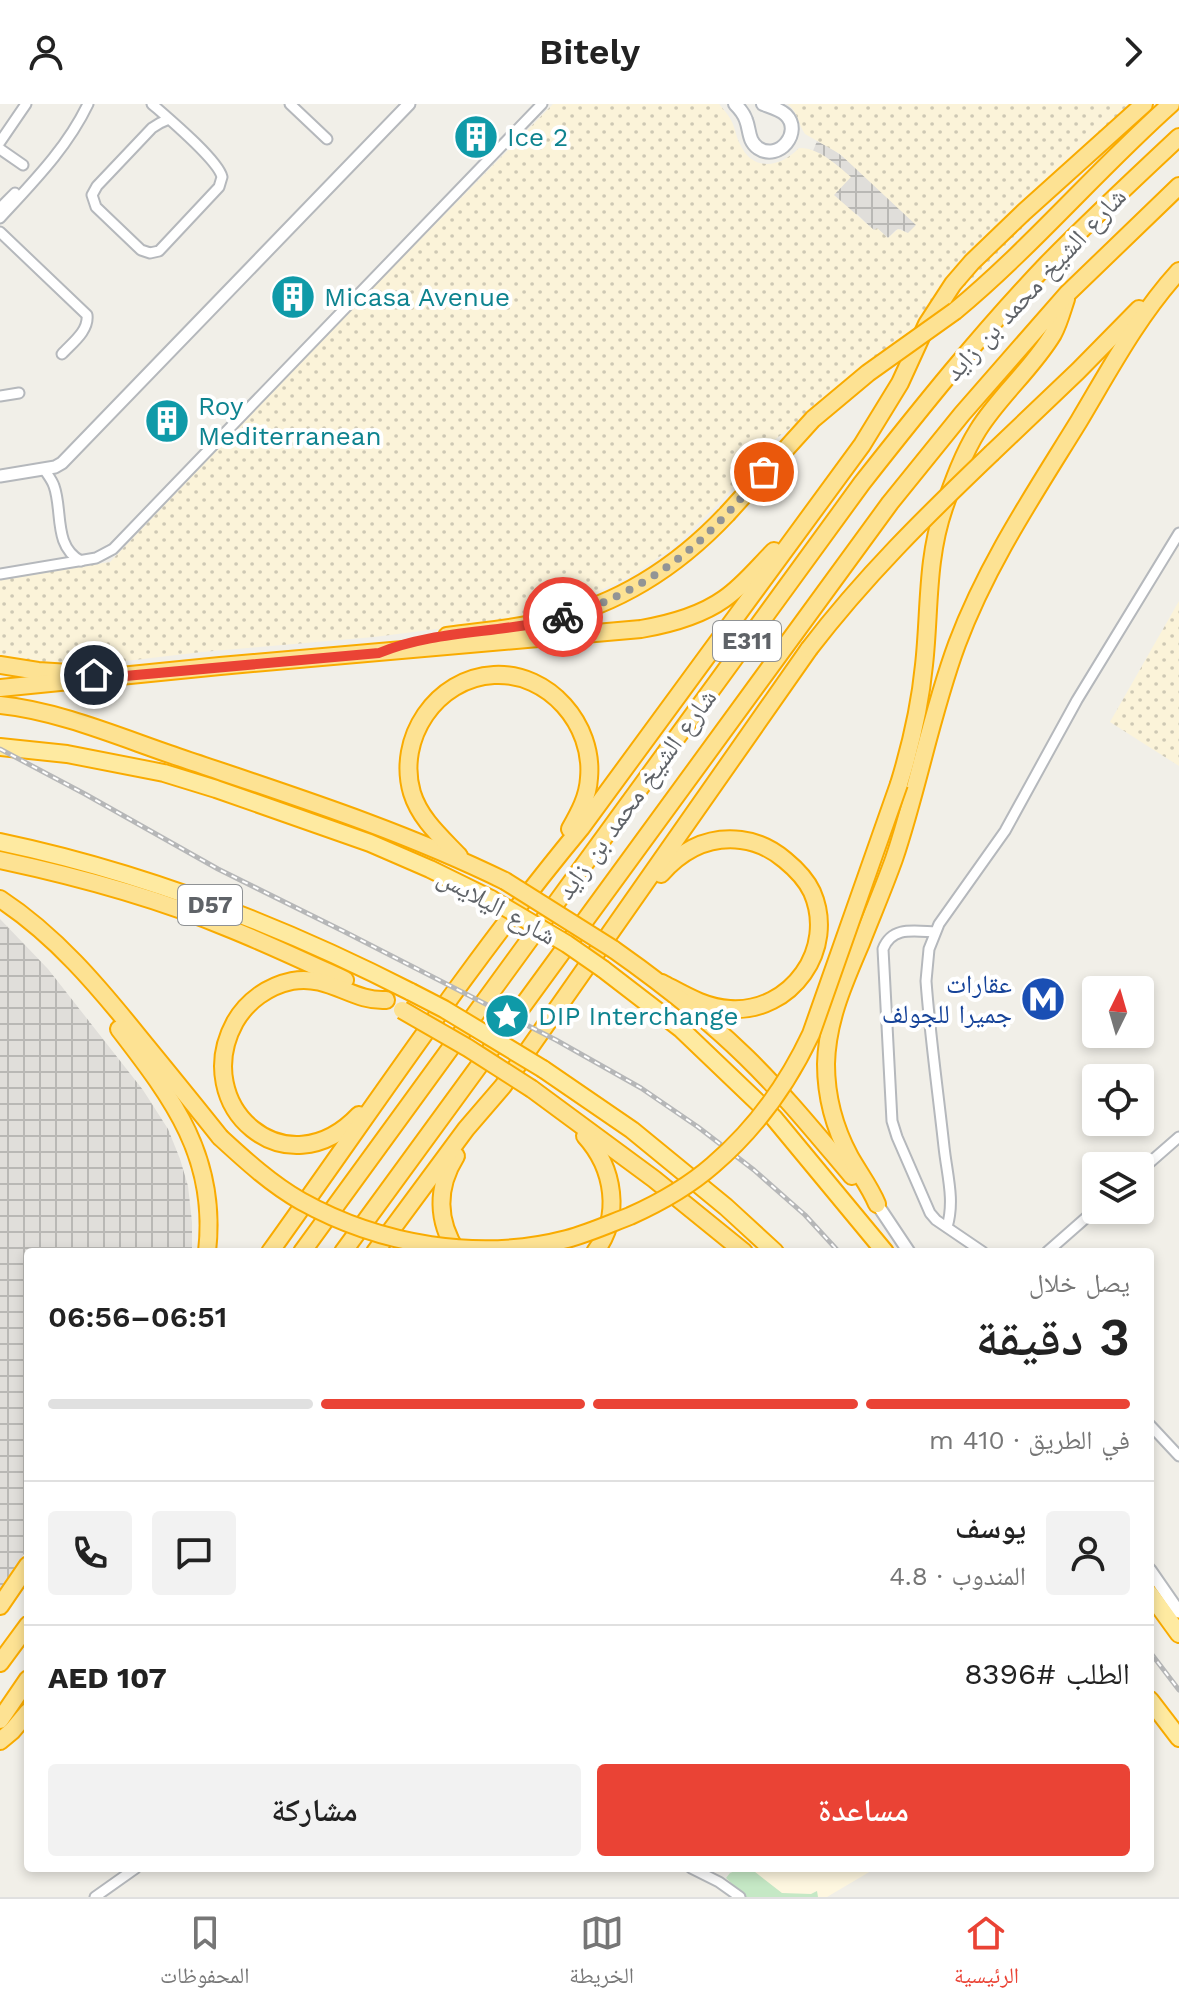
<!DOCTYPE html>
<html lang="ar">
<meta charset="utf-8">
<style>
body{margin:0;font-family:"Work Sans","Noto Naskh Arabic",sans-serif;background:#f2f2f2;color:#222;direction:rtl;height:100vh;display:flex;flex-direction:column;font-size:30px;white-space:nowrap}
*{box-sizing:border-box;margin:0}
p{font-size:26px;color:#767676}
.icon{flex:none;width:44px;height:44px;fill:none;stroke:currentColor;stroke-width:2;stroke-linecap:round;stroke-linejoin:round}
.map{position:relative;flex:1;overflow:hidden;direction:ltr}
.details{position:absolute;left:24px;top:1144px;width:1130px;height:624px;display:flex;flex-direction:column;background:#fff;border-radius:8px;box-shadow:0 4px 12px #0003;direction:rtl}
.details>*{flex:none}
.needle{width:52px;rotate:5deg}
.tools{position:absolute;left:1082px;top:872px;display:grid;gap:16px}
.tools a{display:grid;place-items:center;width:72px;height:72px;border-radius:8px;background:#fff;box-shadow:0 4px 12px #0003;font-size:40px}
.pin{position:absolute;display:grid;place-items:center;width:68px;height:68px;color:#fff;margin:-34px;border:4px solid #fff;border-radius:50%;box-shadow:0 2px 8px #0007}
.courier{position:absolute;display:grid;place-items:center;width:80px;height:80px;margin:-40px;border:6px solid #ea4335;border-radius:50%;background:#fff;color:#222;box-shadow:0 2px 10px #0007}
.head em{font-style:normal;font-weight:600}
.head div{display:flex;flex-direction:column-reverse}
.head{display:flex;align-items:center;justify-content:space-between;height:136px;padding:0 24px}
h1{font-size:52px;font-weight:600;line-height:60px}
.bar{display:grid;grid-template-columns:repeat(4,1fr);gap:12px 8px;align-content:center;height:96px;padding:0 24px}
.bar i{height:10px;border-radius:6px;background:#e0e0e0}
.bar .current{background:#ea4335}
.bar p{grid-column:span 4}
.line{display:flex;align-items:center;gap:20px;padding:0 24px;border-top:2px solid #e0e0e0}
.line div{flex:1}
.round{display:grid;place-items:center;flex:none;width:84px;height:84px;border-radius:8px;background:#f2f2f2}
.cta{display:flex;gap:16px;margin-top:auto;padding:16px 24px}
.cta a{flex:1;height:92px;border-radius:8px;background:#ea4335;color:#fff;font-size:32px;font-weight:600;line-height:92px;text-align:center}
.cta a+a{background:#f2f2f2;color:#222}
header{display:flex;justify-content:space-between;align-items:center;height:104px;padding:0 24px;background:#fff;font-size:36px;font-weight:600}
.menu{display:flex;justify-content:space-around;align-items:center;height:112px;border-top:2px solid #e0e0e0;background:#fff;font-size:22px;color:#767676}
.menu a{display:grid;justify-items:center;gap:4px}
.menu .current{color:#ea4335}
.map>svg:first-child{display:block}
</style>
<header><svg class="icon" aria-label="forward" viewBox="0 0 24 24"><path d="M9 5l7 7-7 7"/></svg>Bitely<svg class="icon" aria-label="person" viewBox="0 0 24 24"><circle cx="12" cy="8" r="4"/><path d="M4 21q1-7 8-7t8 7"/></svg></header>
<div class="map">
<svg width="1179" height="1793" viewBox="0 0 1179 1793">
<defs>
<pattern id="industrial-grid" width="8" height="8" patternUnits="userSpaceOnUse" patternTransform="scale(2)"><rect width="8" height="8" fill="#e0deda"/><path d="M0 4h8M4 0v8" fill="none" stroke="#b9b8b5"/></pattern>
<pattern id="sand-dots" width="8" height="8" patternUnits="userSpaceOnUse" patternTransform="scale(2)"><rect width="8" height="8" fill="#fbf3d9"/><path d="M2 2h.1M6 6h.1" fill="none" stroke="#cec8b4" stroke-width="1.8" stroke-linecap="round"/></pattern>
</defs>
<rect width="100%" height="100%" fill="#f1efe8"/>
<path fill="#fef7e0" d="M746 1764H876L827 1793H746L732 1781Z"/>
<g fill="url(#industrial-grid)">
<path d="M817 37 831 44 850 58 917 121 908 130 901 125 896 126 888 134 877 124 874 127 857 110 855 111 833 91 850 73 831 57 813 47Z"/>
<path d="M0 815 48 865 143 986 168 1025 180 1055 188 1082 192 1118V1148H28V1444L0 1485Z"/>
</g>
<path fill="#c5e8c5" d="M742 1764H750L782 1789 811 1790 817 1787 818 1793H746L726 1774 730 1769Z"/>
<g fill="url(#sand-dots)">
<path d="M553 0H719C723 5 728 10 731 16 735 23 736 33 740 40 753 69 781 63 799 44 818 43 837 61 851 73L834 91 874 126 877 124 888 134 898 125 908 129 916 121 840 50 805 30C798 20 799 10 788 0H1143L1061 81 984 168 862 269 773 337 720 398 674 443 629 473 575 498 515 515 374 533 202 548 75 563 33 560 0 554V475L110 458 362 195Z"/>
<path d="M1179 497V662L1110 618Z"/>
</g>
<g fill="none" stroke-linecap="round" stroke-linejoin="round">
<g stroke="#b5b8bc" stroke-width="13">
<g id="minor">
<path d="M152 0C168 14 218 56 222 73L219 83 159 147 150 149 141 146 96 103 92 91 97 82 152 24 160 19 169 15"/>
<path d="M290 0 327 35"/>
<path d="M0 38 26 0"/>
<path d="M0 45 23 61"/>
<path d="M0 104 15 89"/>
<path d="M0 114C33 78 67 44 88 0"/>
<path d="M0 128 87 211C89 227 72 239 62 250"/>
<path d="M0 292 19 289"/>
<path d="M44 365C47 370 52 376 54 382 63 407 53 442 81 457"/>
<path d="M0 470 96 454 113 445 542 0"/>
<path d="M935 828C914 827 892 822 883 845L892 1017 897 1033 930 1109 936 1116 983 1148"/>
<path d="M1140 1067 1179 1033"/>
<path d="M947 1123C955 1096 947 1071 944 1043 938 988 930 932 926 877L929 845 939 820 1005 727 1077 596 1179 429"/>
<path d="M1047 1148 1096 1105"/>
<path d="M1150 1321 1179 1352"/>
<path d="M691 1764 719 1778 740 1793"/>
<path d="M95 1793 136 1764"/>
</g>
</g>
<g stroke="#b5b8bc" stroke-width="15">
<g id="tertiary">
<path d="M0 372 55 363 62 359 409 0"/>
<path d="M877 1100 909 1148"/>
<path d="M1150 1466 1179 1508"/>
</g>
</g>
<g stroke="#b6babf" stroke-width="16">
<path id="secondary" d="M735 0C740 5 744 10 746 16 750 26 748 37 758 44 779 58 803 28 786 11 780 5 771 3 763 0"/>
</g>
<g stroke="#f9ab00" stroke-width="20">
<g id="trunk">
<path d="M0 643 67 650 164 669 216 685 370 739 430 765 491 795"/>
<path d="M0 738C143 768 282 822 411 888"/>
<path d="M603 865 681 925 774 1014 885 1148"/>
<path d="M543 965 632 1026 726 1103 775 1148"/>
<path d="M1150 1490 1179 1530"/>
<path d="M1150 1596 1179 1634"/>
</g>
</g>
<g stroke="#f9ab00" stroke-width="20">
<g id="motorway">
<path d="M955 207C1032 143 1097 66 1171 0"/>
<path d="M992 349 1078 267 1139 205"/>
<path d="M447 532C481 527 517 525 550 516 619 500 679 461 727 410"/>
<path d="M0 561 38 567 70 569"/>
<path d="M0 584 220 562 641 525C670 520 700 512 724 495 743 482 758 463 774 447"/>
<path d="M0 601C60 607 124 635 181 654 290 691 401 726 505 777"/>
<path d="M899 680C911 641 920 602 924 561 930 508 926 456 944 404 953 378 963 350 978 326 999 292 1032 265 1053 230 1059 219 1062 207 1066 195"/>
<path d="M459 752C441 733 420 715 412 689 396 635 436 574 494 571 549 568 594 621 589 674 588 693 579 709 570 725"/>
<path d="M0 756C75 772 157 794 228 824 268 840 306 858 345 876"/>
<path d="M661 770C682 746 708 732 741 736 758 738 772 745 785 756 796 765 806 775 812 788 837 845 791 909 730 905 705 904 683 890 662 879"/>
<path d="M0 795C55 831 98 882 139 933 166 966 193 999 220 1033"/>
<path d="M613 845C660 878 705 913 746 953 784 990 818 1032 852 1072"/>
<path d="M119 925C173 995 218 1054 207 1148"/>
<path d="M532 985 654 1075 744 1148"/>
<path d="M359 1011C286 1088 189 1002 235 918 247 897 268 882 292 877 329 870 352 898 386 896"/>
<path d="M585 1032C614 1064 622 1112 595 1148"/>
<path d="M456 1052C436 1084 437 1117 457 1148"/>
<path d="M877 1100C870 1083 859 1069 850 1053 835 1025 826 993 826 960 827 916 844 879 861 839 872 811 884 783 894 755 918 684 931 610 957 540 987 460 1034 390 1079 317 1110 265 1138 212 1179 167"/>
<path d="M270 1148C372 1006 469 859 581 724L862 341 900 279 927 220 953 180 972 158 1024 108 1144 0"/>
<path d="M302 1148 862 379C921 304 981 229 1047 160 1090 116 1134 75 1179 33"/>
<path d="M343 1148 890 399 962 310 1067 190 1179 82"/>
<path d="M375 1148 466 1025 503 982 809 545"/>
<path d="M0 1502 28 1461"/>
<path d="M0 1559 28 1521"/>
<path d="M0 1616 28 1575"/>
<path d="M0 1637 12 1627 28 1608"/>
</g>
</g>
<use href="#minor" stroke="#fff" stroke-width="9"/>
<use href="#tertiary" stroke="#fff" stroke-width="11"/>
<use href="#secondary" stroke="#fff" stroke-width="12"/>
<use href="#trunk" stroke="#feeaa1" stroke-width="16"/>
<use href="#motorway" stroke="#fde293" stroke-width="16"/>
<g stroke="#b6b7b8" stroke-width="5">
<g id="rail">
<path d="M0 645 85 690 218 765 343 827 556 936 641 984 698 1023 754 1066 805 1111 839 1148"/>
<path d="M1150 1548 1179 1586"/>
</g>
</g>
<use href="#rail" stroke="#fff" stroke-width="2" stroke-dasharray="6" stroke-linecap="butt"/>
<g stroke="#f9ab00" stroke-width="20" stroke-linecap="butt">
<g id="trunk-bridge">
<path d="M491 795 567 840 603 865"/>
<path d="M411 888 444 905 543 965"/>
</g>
</g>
<g stroke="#f9ab00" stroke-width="20" stroke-linecap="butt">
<g id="motorway-bridge">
<path d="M727 410 813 315 868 269 955 207"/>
<path d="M809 545C864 473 926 412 992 349"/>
<path d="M505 777 613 845"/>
<path d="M402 906 468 944 532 985"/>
<path d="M220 1033C245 1056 271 1080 301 1097 380 1141 479 1158 567 1135 589 1129 609 1120 630 1112 659 1099 689 1082 713 1061 755 1025 788 979 811 930L899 680"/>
</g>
</g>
<use href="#trunk-bridge" stroke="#feeaa1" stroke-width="16"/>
<use href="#motorway-bridge" stroke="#fde293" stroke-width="16"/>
</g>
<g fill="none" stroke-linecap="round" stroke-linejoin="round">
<path stroke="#929495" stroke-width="8" stroke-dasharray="0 14.4" d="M563 513C619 496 672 466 713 424 731 407 747 387 764 368"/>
<path stroke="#ea4335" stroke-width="10" d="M94 571 103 574 379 549C437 525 503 530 563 513"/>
</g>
<defs>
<g id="building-disc" transform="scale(2.3)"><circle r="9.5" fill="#0f9aa8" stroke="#fff"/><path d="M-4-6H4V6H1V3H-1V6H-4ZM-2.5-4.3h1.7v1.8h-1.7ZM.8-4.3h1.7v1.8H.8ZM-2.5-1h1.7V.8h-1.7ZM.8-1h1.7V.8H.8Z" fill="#fff"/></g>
<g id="metro-disc" transform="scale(2.3)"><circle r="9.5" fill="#1a4fb4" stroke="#fff"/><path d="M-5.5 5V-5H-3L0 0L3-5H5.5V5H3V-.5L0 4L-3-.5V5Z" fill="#fff"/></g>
<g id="sight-disc" transform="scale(2.3)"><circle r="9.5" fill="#0f9aa8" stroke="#fff"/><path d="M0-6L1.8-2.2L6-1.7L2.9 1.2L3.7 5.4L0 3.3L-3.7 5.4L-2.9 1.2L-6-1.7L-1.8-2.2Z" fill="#fff"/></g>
</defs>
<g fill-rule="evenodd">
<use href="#building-disc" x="476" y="33"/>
<use href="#building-disc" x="293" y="193"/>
<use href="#building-disc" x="167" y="317"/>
<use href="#metro-disc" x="1043" y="895"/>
<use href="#sight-disc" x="507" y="912"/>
</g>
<g text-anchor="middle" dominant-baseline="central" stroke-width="8" stroke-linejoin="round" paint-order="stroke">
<g fill="#fff" stroke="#8f9295" stroke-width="2">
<rect x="713" y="517" width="68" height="40" rx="6"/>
<rect x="178" y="781" width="64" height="40" rx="6"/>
</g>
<g font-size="24" font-weight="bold" fill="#5f6368">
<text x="747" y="537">E311</text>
<text x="210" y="801">D57</text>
</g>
<g font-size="26" fill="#0d838f" stroke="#fff" text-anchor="start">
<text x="507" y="33">Ice 2</text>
<text x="324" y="193">Micasa Avenue</text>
<text x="198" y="302">Roy<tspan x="198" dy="30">Mediterranean</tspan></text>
<text x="538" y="912">DIP Interchange</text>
</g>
<g font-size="26" fill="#5f6368" stroke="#fff">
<text transform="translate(1035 180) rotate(-47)">شارع الشيخ محمد بن زايد</text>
<text transform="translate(636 690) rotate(-54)">شارع الشيخ محمد بن زايد</text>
<text transform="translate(497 802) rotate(29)">شارع اليلايس</text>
</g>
<g font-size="26" fill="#164399" stroke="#fff" text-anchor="end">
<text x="1012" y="880">عقارات<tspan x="1012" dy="30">جميرا للجولف</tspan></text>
</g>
</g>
</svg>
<div class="tools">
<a><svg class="needle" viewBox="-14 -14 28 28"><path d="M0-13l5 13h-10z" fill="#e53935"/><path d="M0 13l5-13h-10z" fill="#767676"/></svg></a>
<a><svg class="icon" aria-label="locate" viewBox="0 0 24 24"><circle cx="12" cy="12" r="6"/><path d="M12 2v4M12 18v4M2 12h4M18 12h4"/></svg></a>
<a><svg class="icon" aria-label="layers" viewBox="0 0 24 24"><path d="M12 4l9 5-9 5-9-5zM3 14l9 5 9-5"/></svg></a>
</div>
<div class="pin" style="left:764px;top:368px;background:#ea580c"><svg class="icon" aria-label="bag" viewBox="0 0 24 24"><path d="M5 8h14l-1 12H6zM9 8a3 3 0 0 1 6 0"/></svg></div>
<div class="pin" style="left:94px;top:571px;background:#1f2937"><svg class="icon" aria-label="home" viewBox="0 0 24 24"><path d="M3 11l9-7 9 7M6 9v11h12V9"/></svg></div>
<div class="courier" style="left:563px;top:513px"><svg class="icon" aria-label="bike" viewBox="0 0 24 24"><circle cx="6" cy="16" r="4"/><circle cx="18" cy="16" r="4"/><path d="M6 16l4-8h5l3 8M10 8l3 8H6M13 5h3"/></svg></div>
<section class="details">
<div class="head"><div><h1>3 دقيقة</h1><p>يصل خلال</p></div><em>06:51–06:56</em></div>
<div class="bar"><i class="current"></i><i class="current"></i><i class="current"></i><i></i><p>في الطريق · 410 m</p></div>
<div class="line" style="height:144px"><a class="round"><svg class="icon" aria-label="person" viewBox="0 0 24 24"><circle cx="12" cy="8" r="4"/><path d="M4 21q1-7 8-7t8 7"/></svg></a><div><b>يوسف</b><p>المندوب · 4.8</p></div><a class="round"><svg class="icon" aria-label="chat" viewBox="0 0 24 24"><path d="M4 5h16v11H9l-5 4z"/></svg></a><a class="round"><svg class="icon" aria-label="phone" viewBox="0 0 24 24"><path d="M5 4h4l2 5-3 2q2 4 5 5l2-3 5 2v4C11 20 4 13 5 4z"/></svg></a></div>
<div class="line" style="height:104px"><div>الطلب #8396</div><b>AED 107</b></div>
<div class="cta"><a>مساعدة</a><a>مشاركة</a></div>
</section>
</div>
<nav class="menu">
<a class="current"><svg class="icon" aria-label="home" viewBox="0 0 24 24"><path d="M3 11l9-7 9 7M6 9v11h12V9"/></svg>الرئيسية</a>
<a><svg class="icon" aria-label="map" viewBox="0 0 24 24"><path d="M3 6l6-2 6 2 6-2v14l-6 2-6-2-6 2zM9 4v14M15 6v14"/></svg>الخريطة</a>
<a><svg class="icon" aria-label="saved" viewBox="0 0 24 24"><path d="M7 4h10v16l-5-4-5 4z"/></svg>المحفوظات</a>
</nav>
